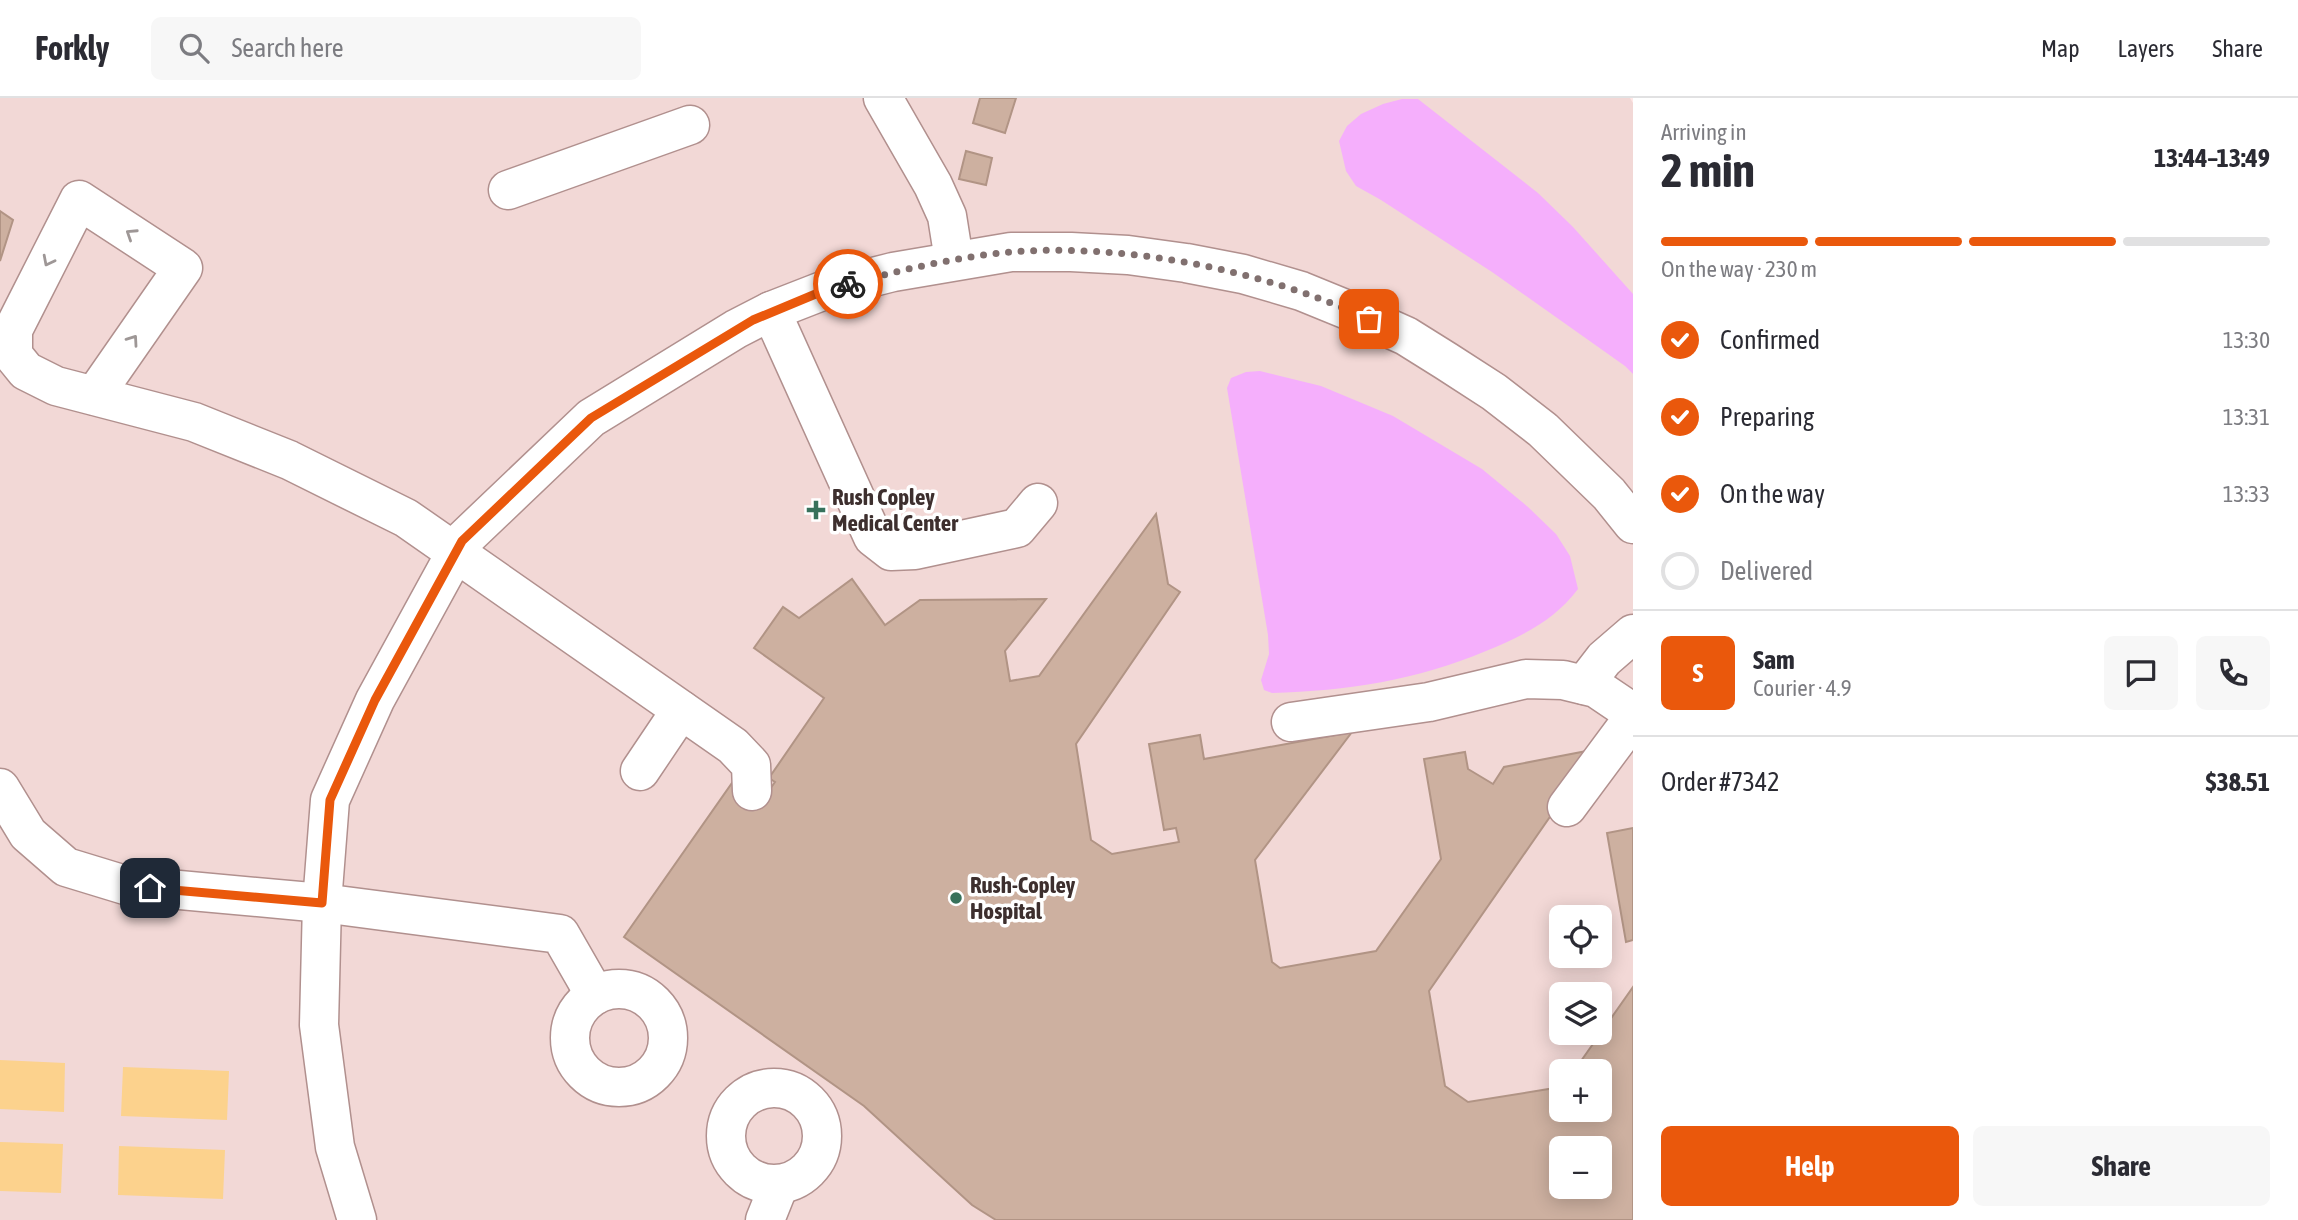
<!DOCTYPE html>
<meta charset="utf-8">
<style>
body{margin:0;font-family:"Asap Condensed",sans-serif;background:#f7f7f7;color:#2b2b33;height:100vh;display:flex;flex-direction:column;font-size:26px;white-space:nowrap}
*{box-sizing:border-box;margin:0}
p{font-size:23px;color:#7c7c81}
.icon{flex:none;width:38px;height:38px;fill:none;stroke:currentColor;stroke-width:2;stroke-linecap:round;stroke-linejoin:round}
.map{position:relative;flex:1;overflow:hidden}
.sheet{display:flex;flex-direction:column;background:#fff;width:665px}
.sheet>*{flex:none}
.tools{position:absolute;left:1549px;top:807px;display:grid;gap:14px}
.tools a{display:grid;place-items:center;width:63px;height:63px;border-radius:10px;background:#fff;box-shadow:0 4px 18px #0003;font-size:35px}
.pin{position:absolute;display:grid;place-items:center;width:60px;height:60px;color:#fff;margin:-30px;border-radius:14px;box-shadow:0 4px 10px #0006}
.courier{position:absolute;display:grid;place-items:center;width:70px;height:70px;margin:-35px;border:5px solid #ea580c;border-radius:50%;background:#fff;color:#222;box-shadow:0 2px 9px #0007}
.headline em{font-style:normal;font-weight:700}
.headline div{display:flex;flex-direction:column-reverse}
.headline{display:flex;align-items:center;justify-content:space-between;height:119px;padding:0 28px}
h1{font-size:46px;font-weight:700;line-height:52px}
.bar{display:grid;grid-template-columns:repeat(4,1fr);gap:10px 7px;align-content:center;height:84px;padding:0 28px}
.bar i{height:9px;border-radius:5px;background:#e1e1e2}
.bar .active{background:#ea580c}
.bar p{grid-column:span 4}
.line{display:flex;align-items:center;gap:18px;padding:0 28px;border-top:2px solid #e1e1e2}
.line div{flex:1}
.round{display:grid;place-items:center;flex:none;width:74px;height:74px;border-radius:10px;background:#f7f7f7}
ol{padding:0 28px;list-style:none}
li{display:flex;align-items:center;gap:21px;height:77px}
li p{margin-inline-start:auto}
li .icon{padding:7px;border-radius:50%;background:#ea580c;color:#fff;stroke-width:4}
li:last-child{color:#7c7c81}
li i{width:38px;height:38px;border:4px solid #e1e1e2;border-radius:50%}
.cta{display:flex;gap:14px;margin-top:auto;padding:14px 28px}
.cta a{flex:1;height:80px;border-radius:10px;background:#ea580c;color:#fff;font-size:28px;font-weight:700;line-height:80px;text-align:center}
.cta a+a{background:#f7f7f7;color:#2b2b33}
header{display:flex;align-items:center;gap:42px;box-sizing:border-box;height:98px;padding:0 35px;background:#fff;border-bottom:2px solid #e1e1e2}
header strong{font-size:33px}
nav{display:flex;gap:38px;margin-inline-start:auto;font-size:24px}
.search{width:490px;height:63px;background:#f7f7f7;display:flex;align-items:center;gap:18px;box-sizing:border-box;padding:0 24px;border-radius:10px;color:#7c7c81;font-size:26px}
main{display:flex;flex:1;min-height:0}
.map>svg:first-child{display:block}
</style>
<header>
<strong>Forkly</strong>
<div class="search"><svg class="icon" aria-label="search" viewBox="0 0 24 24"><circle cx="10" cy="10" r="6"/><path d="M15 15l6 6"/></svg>Search here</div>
<nav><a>Map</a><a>Layers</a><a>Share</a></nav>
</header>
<main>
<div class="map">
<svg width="1633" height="1122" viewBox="0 0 1633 1122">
<rect width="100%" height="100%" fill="#ffe8e7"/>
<path fill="#f2d8d6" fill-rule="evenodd" d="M0 0H1630L1633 5V1122H0ZM1561 819H1600V858H1561ZM1561 896H1600V934H1561ZM1561 973H1600V1012H1561ZM1561 1050H1600V1088H1561Z"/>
<g fill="#fcd28d">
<path d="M0 962 65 965 64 1014 0 1011Z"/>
<path d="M123 969 229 973 227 1022 121 1018Z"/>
<path d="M0 1044 63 1046 61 1095 0 1093Z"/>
<path d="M119 1048 225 1052 223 1101 118 1097Z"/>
</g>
<g fill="#f5affc">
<path d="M1402 1H1418L1538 95 1573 129 1633 196V276L1625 268 1492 174 1381 102 1356 88 1346 73 1339 43 1347 28 1361 16 1383 6Z"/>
<path d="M1260 273 1321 288 1393 318 1482 371 1528 409 1556 436 1570 458 1578 491C1554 523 1522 538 1486 553 1417 582 1347 593 1272 595L1264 592 1261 582 1269 556 1268 537 1227 290 1231 280 1246 274Z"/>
</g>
<g fill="#cdb0a0" stroke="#b19485" stroke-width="2" fill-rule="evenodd">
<path d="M980 0H1016L1005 35 973 25Z"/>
<path d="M966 53 992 60 986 87 959 81Z"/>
<path d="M0 113 13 122 0 163Z"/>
<path d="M1156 416 1168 486 1180 494 1076 646 1091 742 1112 756 1179 744 1176 730 1164 732 1149 646 1200 637 1204 661 1352 634 1255 762 1272 864 1280 870 1376 853 1441 761 1424 661 1465 654 1468 671 1493 686 1504 669 1597 651 1429 893 1445 988 1468 1004 1561 989V1012H1600V973H1574L1633 889V1122H996L972 1107 864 1008 624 839 732 685 760 705 775 684 769 680 824 600 754 550 783 509 799 520 852 481 885 527 920 502 1046 501 1005 553 1010 583 1039 578ZM1561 1050H1600V1088H1561Z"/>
<path d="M1633 730V842L1626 844 1607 735Z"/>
</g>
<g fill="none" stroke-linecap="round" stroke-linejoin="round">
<g stroke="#b1908e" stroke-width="41">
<g id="minor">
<path d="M883 0 933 87 947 118 954 162"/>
<path d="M508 92 690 27"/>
<path d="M771 213 873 439 891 453 915 452 1017 430 1038 405"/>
<path d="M94 298 183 170 79 102 13 232V257L26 273 56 288 194 324 289 362 406 420 733 648 751 667 752 693"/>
<path d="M1584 587 1604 561 1633 536"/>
<path d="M1291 624 1429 604 1526 581 1563 582 1596 590 1633 615"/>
<path d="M640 673 681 612"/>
<path d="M0 690 28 736 66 769 125 787 322 805 560 836 595 897"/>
<path d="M1567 709 1633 620"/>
<circle cx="619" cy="940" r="49"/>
<circle cx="774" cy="1038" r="48"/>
<path d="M357 1122 335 1049 319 927 322 805 330 702 375 602 462 443 591 320 736 231 771 213 830 190 893 174 1011 154H1071L1128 157 1186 165 1243 176 1301 193 1350 213 1406 238 1446 263 1494 294 1543 332 1609 396 1633 426"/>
<path d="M765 1122 779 1087"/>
</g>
</g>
<use href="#minor" stroke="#fff" stroke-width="38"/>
</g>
<defs><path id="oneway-chevron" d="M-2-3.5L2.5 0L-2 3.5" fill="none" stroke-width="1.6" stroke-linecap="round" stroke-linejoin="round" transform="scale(1.75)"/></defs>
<g stroke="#9e9796">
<use href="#oneway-chevron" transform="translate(131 136) rotate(-147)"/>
<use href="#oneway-chevron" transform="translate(48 163) rotate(117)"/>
<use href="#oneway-chevron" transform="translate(133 242) rotate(-55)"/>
</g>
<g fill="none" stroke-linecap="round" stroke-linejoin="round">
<path stroke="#81706f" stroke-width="7" stroke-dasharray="0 12.6" d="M848 186C901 172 956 159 1010 154 1128 145 1262 172 1369 221"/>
<path stroke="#ea580c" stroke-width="9" d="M150 790 322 805 330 702 375 602 462 443 591 320 753 222 830 190 848 186"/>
</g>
<g fill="#37715b" stroke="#fff" stroke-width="2.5">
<path d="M812.5 401.5h7v7h7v7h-7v7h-7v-7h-7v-7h7z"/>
<circle cx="956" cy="800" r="7"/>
</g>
<g text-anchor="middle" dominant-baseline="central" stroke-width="7" stroke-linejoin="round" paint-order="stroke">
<g font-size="23" font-weight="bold" fill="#3d2f2e" stroke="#fff" text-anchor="start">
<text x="832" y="399">Rush Copley<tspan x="832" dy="26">Medical Center</tspan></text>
<text x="970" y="787">Rush-Copley<tspan x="970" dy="26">Hospital</tspan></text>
</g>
</g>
</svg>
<div class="tools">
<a><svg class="icon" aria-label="locate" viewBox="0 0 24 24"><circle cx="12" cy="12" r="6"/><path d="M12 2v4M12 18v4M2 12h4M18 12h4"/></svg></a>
<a><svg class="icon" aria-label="layers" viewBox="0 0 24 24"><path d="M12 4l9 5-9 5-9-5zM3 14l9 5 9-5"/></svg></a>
<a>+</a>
<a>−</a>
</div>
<div class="pin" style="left:1369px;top:221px;background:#ea580c"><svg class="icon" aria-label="bag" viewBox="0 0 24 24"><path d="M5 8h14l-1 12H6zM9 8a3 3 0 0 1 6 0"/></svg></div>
<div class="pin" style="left:150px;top:790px;background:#1f2937"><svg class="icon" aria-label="home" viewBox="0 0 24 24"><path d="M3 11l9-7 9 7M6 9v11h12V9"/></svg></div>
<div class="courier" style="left:848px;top:186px"><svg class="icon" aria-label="bike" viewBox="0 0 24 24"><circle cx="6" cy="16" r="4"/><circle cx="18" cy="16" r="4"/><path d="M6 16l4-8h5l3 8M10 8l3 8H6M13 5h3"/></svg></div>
</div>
<section class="sheet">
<div class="headline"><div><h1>2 min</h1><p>Arriving in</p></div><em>13:44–13:49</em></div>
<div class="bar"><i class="active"></i><i class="active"></i><i class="active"></i><i></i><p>On the way · 230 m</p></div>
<ol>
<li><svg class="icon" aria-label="check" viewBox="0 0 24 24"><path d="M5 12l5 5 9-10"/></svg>Confirmed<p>13:30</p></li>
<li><svg class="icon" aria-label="check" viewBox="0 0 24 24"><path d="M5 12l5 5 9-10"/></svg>Preparing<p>13:31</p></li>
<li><svg class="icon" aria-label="check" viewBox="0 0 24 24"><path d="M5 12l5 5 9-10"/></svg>On the way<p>13:33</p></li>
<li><i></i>Delivered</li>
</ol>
<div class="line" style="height:126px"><b class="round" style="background:#ea580c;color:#fff">S</b><div><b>Sam</b><p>Courier · 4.9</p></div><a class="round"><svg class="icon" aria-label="chat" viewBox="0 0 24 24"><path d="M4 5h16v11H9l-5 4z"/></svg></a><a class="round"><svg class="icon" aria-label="phone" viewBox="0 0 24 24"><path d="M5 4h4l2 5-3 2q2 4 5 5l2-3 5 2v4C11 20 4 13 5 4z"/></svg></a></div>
<div class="line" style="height:91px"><div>Order #7342</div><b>$38.51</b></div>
<div class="cta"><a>Help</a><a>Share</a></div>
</section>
</main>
